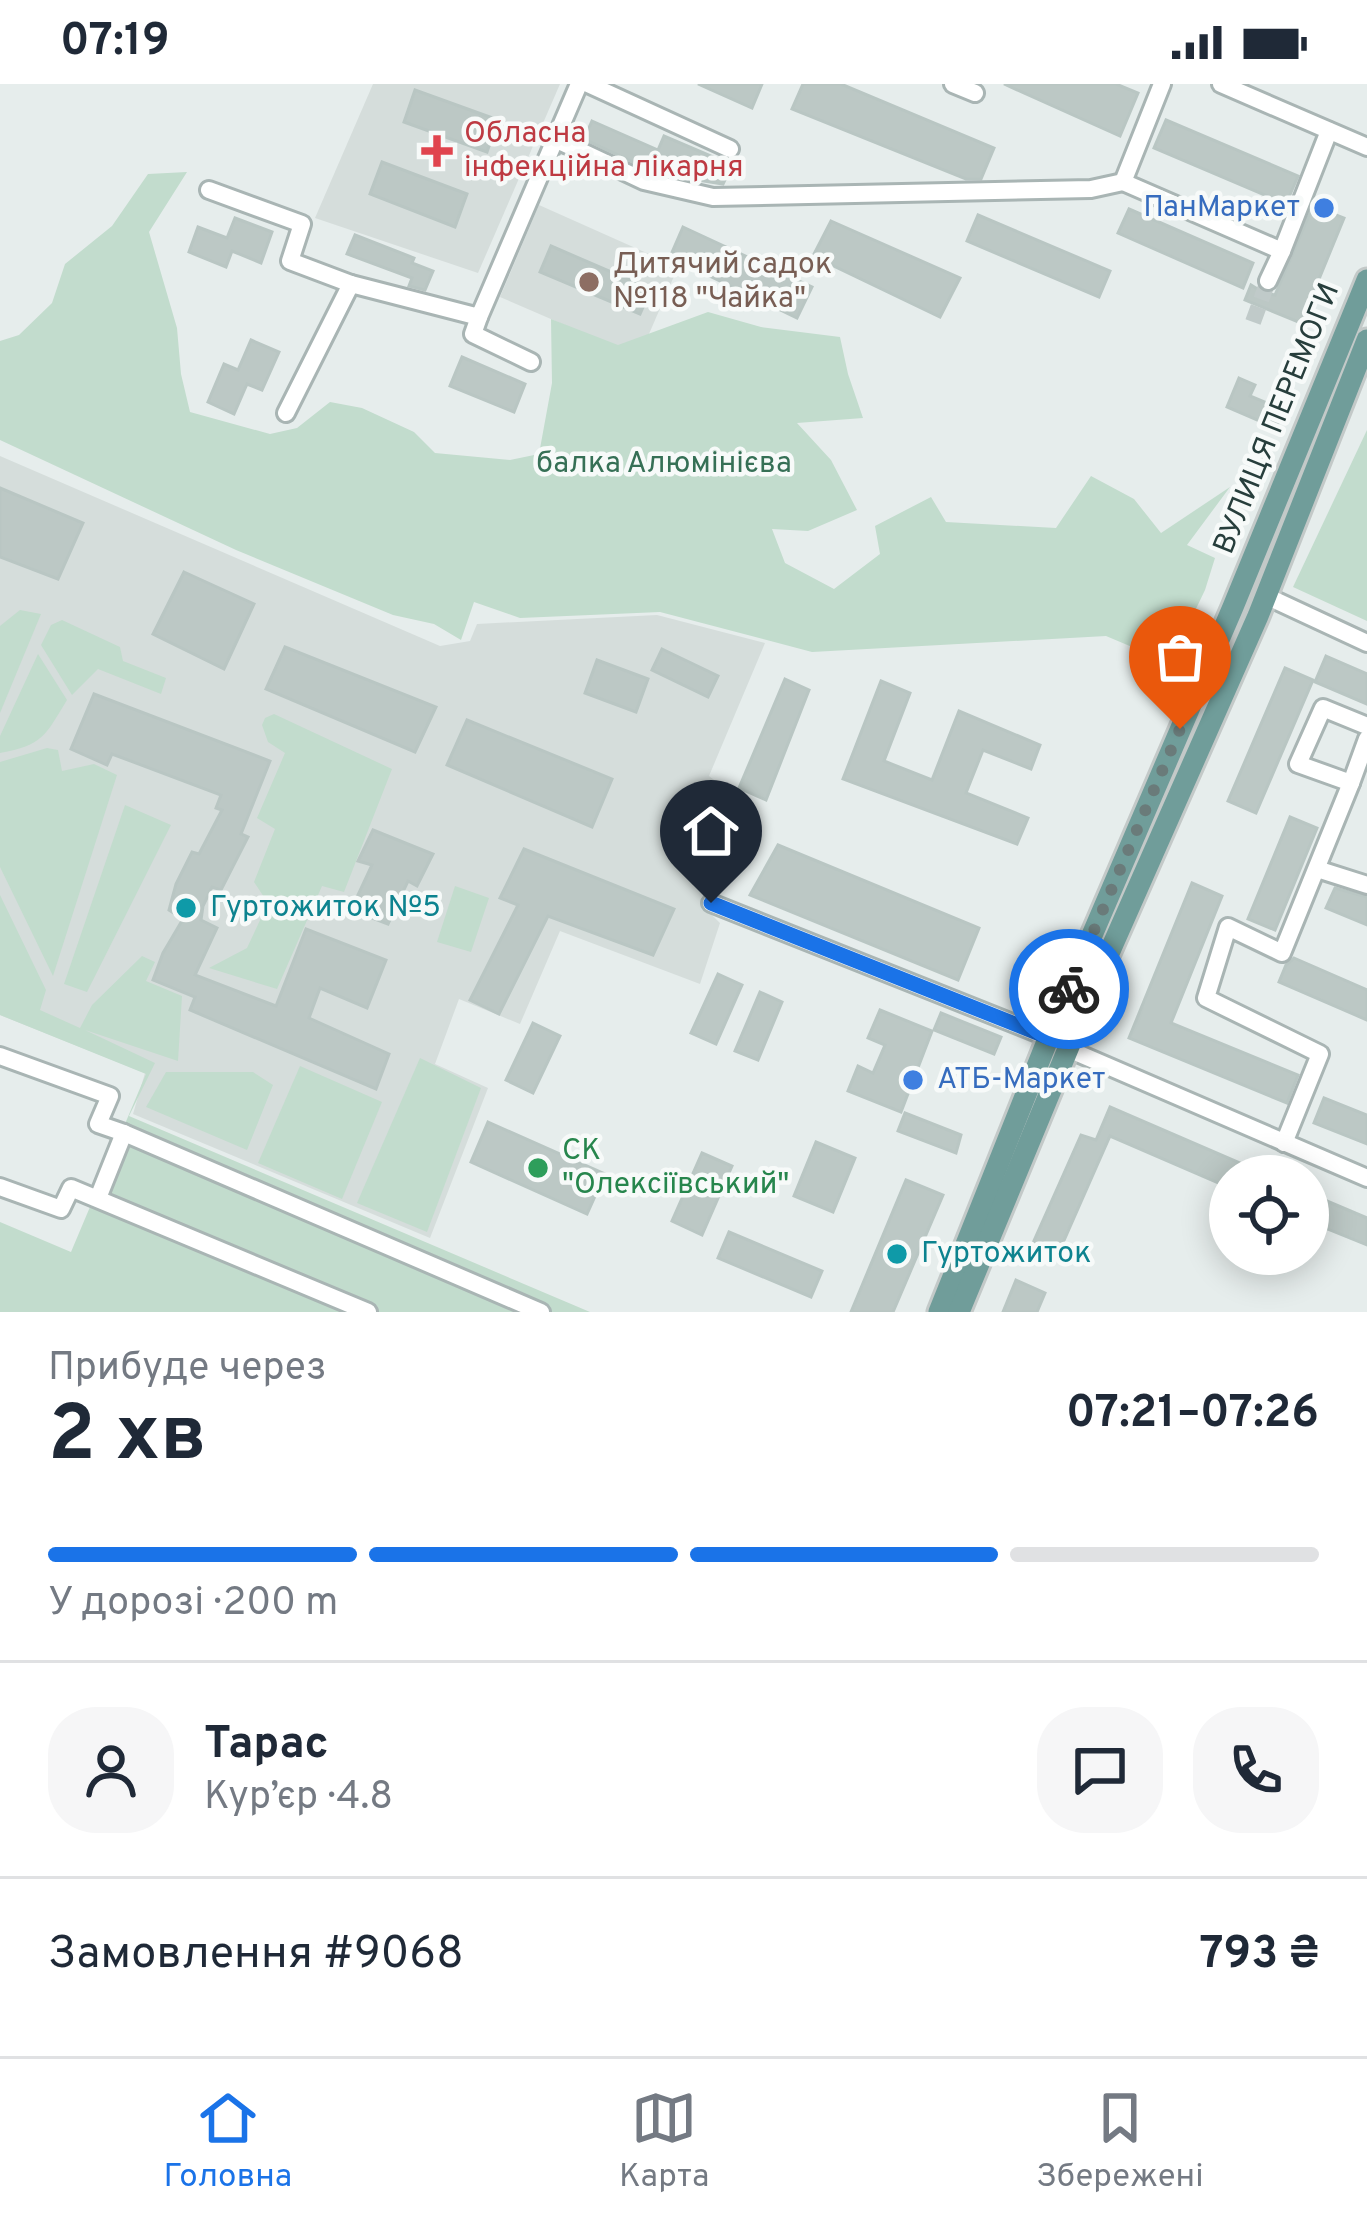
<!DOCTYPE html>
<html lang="uk">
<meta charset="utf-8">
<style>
body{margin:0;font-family:Overpass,sans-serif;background:#f6f6f7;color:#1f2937;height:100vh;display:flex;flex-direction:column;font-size:45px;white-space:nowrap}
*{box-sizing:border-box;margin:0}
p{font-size:39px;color:#747a83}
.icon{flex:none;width:66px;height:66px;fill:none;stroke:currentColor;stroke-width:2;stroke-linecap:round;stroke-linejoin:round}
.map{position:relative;height:1228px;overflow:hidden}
.details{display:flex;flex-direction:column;background:#fff;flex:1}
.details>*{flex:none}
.buttons{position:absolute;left:1209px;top:1071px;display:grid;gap:24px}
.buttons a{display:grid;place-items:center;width:120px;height:120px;border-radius:50%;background:#fff;box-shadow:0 6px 30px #0003;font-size:60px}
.pin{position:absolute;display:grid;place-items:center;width:102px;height:102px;color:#fff;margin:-123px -51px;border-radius:50% 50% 50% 0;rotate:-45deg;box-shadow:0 0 12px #0007}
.pin .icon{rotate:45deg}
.courier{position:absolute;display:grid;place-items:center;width:120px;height:120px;margin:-60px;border:9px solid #1a73e8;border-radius:50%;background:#fff;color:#222;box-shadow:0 3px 15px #0007}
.headline em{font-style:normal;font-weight:700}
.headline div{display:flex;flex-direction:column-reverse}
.headline{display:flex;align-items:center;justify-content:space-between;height:204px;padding:0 48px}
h1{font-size:78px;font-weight:700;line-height:90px}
.bar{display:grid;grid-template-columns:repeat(4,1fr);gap:18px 12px;align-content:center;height:144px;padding:0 48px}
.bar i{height:15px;border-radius:9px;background:#e0e1e3}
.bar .on{background:#1a73e8}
.bar p{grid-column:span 4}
.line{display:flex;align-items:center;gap:30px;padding:0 48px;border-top:3px solid #e0e1e3}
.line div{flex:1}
.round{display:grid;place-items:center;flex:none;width:126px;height:126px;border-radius:48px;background:#f6f6f7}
.status{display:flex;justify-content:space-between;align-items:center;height:84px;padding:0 60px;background:#fff;direction:ltr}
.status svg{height:33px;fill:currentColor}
.menu{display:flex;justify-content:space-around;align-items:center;height:168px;border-top:3px solid #e0e1e3;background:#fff;font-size:33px;color:#747a83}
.menu a{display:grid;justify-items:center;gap:6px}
.menu .on{color:#1a73e8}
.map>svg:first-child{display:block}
</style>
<div class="status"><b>07:19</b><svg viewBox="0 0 49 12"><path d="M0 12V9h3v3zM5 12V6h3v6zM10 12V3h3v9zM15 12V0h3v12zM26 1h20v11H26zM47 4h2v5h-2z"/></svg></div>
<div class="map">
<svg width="1367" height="1228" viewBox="0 0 1367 1228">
<rect width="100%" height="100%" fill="#e6edec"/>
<g fill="#d5dddb">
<path d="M373 0H560L478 189 315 134Z"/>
<path d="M539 121 678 183 639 273 500 213Z"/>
<path d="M0 372 440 562 470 557 477 540 657 531 765 559 709 692 726 705 698 772 726 785 708 827 720 839 700 900 560 847 520 940 459 915 435 980 488 1004 430 1154 133 1030 145 989 0 931Z"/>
</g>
<g fill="#c2dccd">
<path d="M187 88 149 148 177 244 181 290 190 328 270 350 297 344 330 318 362 324 414 348 435 369 510 376 539 370 552 299 551 235 618 261 708 228 761 243 840 253 848 290 863 334 797 339 831 376 857 426 808 447 772 445 785 479 834 505 880 470 875 442 931 413 946 438 1056 444 1091 392 1134 415 1161 449 1230 403 1187 461 1215 474 1205 506 1170 579 1106 552 812 568 660 528 520 534 474 518 461 556 434 540 393 531 236 466 0 356V257L19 251 52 219 65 180 112 142 148 90Z"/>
<path d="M1367 346V537L1293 503Z"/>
<path d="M20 526 41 530 0 629V542Z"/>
<path d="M62 536 120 563 123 577 166 594 161 610 98 585 72 611 41 561 51 541Z"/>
<path d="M38 570 67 616C45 652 43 661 0 669V652Z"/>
<path d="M274 630 392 685 344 808 322 802 277 905 209 884 247 864 268 819 254 798 275 745 257 734 285 669 268 658 262 641 265 634Z"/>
<path d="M47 664 58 666 62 687 94 680 117 691 53 892 0 783V678Z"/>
<path d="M125 721 171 741 87 908 64 900Z"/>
<path d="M455 802 489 814 471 868 437 858Z"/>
<path d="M0 811 46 906 40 926 80 944 92 921 142 872 155 878 146 897 182 912 178 977 85 946 155 979 129 1032 590 1228H0V1138L71 1168 146 990 0 931Z"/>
<path d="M420 974 481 1004 427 1148 357 1119Z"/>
<path d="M300 982 382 1018 342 1115 258 1079Z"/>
<path d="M166 988H253L273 1001 247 1066 146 1023Z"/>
</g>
<g fill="#bcc8c5" stroke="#b9c6c3" stroke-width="3">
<path d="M698 0H762L752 24Z"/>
<path d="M803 0H841L994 64 981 95H966L792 25Z"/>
<path d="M1004 0H1116L1138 9 1120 52Z"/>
<path d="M415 6 498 36 487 68 404 38Z"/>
<path d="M1166 36 1298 92 1286 120 1154 64Z"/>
<path d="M592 37 658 66 664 52 732 81 723 100 698 96 654 77 651 86 648 85 584 55Z"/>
<path d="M382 78 467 110 455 143 370 110Z"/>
<path d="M1313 122 1344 134 1301 239 1245 216 1251 201 1264 209 1275 211Z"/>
<path d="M1129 125 1253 179 1243 204 1118 149Z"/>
<path d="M978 131 1110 187 1099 213 967 157Z"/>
<path d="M235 134 272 148 261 179 232 167 226 183 189 168 198 143 227 154Z"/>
<path d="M831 137 960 194 940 233 813 172Z"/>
<path d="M683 143 812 203 797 234 670 173Z"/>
<path d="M355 151 414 174 412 179 433 187 425 206 409 202 412 194 347 170Z"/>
<path d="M551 162 651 205 640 230 540 188Z"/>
<path d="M251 256 279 268 262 306 247 300 234 330 208 318 224 280 238 286Z"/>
<path d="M462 273 525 300 514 328 450 302Z"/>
<path d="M1239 294 1255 301 1250 312 1284 326 1276 344 1227 323Z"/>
<path d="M0 404 83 439 58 495 0 473Z"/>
<path d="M184 488 254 520 224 585 153 550Z"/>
<path d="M285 563 436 623 415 668 266 605Z"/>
<path d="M662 565 718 592 708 613 652 586Z"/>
<path d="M1326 572 1367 590V620L1315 598Z"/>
<path d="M597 576 648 595 636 628 585 609Z"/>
<path d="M1285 584 1313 596 1256 729 1228 717Z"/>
<path d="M785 595 809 606 766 716 739 704Z"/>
<path d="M881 597 910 609 884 677 932 696 959 627 1040 661 1031 685 983 666 966 709 1028 734 1017 760 843 695Z"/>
<path d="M94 610 270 677 241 750 248 753 221 806 212 803 203 822 201 836 217 844 195 891 276 922 306 845 386 876 367 924 320 904 309 934 389 970 376 1005 190 926 195 913 153 896 163 869 183 835 169 826 176 800 192 768 199 770 222 726 216 724 221 711 112 670 107 681 71 665Z"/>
<path d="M467 636 612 695 592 743 447 681Z"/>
<path d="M1290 733 1317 744 1275 846 1248 835Z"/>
<path d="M373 746 433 770 417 802 408 797 388 840 351 826 372 781 358 777Z"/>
<path d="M778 761 979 844 958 896 750 811Z"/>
<path d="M524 765 674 825 653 871 548 832 499 930 470 916 518 821 500 814Z"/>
<path d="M1192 799 1222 812 1171 939 1298 991 1287 1019 1129 954Z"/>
<path d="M1335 804 1367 813V841L1326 824Z"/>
<path d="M1294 874 1367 906V936L1279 898 1286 881Z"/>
<path d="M718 890 742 901 716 960 691 949Z"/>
<path d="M760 908 782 918 758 976 735 967Z"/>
<path d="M880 926 932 947 901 1028 848 1007 858 982 873 989 885 961 868 954Z"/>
<path d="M941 929 1001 953 994 970 934 946Z"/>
<path d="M533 939 560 952 533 1009 506 996Z"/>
<path d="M1324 1014 1367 1031V1060L1314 1039Z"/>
<path d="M1110 1023 1247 1082 1243 1092H1230V1104L1110 1052 1058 1170 1033 1159 1081 1051 1096 1056Z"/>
<path d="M905 1029 961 1051 956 1069 898 1047Z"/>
<path d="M488 1038 605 1090 587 1130 471 1078Z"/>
<path d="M816 1058 855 1074 833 1128 794 1112Z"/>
<path d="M702 1069 732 1082 702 1151 672 1137Z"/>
<path d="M906 1096 943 1111 893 1228H851Z"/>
<path d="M1308 1109 1367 1134V1161L1308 1137Z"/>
<path d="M729 1148 822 1187 811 1213 718 1174Z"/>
<path d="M1016 1196 1045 1209 1037 1228H1003Z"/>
</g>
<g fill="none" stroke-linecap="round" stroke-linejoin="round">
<path stroke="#c0cac9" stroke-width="16" stroke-dasharray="16 8" stroke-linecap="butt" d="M1253 238 1268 197"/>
<g stroke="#a9b5b4" stroke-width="22">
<g id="minor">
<path d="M588 0 730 65"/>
<path d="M953 0 975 9"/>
<path d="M1162 0 1123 98 1282 167 1329 47"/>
<path d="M1221 0 1367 63"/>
<path d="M557 56 644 97 713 113 1091 105 1123 98"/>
<path d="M209 106 302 140 290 177 351 200"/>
<path d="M1268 197 1282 167"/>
<path d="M479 233 473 250 531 278"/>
<path d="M286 329 351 200 479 233 579 0"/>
<path d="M1266 512 1367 559"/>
<path d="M1351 699 1367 655"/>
<path d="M1317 785 1367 801"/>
<path d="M711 819 1050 954"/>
<path d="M1068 965 1367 1094"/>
<path d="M0 972 110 1012 98 1040 124 1049 541 1228"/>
<path d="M1284 1059 1320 970 1206 914 1228 843 1282 869 1351 699 1298 680 1323 624 1367 642"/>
<path d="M0 1103 61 1125 71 1104 368 1228"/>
<path d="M98 1114 124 1049"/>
</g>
</g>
<g stroke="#c3c9c8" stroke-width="27">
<g id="major">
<path d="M939 1228 1056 935 1233 523 1367 196"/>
<path d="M959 1228 1087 919 1258 532 1367 256"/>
</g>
</g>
<use href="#minor" stroke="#fff" stroke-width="16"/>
<use href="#major" stroke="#709d9a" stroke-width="21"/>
</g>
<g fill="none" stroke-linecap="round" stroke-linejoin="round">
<path stroke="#6a7b7a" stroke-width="12" stroke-dasharray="0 21.6" d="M1069 905 1180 645"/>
<path stroke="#1a73e8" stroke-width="15" d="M711 819 1050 954 1069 905"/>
</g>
<path fill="#e0444e" stroke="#f7faf9" stroke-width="4.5" d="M431 49h12v12h12v12h-12v12h-12v-12h-12v-12h12z"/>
<g fill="#3f7fe0" stroke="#f7faf9" stroke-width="4.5">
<circle cx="1324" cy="124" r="12"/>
<circle cx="913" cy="996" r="12"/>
</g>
<circle fill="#8d6e63" stroke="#f7faf9" stroke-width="4.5" cx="589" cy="198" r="12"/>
<g fill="#0f9aa8" stroke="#f7faf9" stroke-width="4.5">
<circle cx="186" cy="824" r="12"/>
<circle cx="897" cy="1170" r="12"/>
</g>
<circle fill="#2e9e5b" stroke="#f7faf9" stroke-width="4.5" cx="538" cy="1084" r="12"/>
<g text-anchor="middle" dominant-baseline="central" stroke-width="9" stroke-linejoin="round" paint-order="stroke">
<g font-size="30" fill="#be3a42" stroke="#f7faf9" text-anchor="start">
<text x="464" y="50">Обласна<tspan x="464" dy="34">інфекційна лікарня</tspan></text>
</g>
<g font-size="30" fill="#366cbe" stroke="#f7faf9" text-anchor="end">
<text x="1300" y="124">ПанМаркет</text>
<text x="937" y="996" text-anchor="start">АТБ-Маркет</text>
</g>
<g font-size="30" fill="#785e54" stroke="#f7faf9" text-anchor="start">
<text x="613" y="181">Дитячий садок<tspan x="613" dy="34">№118 "Чайка"</tspan></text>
</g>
<g font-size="30" fill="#273e3c" stroke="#f7faf9">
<text transform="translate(1278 335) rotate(-68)">ВУЛИЦЯ ПЕРЕМОГИ</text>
</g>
<g font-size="30" fill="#367056" stroke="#f7faf9">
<text x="664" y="380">балка Алюмінієва</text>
</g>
<g font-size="30" fill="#0d838f" stroke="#f7faf9" text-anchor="start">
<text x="210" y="824">Гуртожиток №5</text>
<text x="921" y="1170">Гуртожиток</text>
</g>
<g font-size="30" fill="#27864d" stroke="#f7faf9" text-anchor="start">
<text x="562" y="1067">СК<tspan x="562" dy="34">"Олексіївський"</tspan></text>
</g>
</g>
</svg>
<div class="buttons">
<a><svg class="icon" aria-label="locate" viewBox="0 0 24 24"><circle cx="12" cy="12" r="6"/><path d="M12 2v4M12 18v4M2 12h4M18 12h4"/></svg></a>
</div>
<div class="pin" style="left:1180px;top:645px;background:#ea580c"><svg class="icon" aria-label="bag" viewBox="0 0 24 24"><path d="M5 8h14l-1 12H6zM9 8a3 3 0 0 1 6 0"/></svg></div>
<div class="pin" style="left:711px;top:819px;background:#1f2937"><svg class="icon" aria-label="home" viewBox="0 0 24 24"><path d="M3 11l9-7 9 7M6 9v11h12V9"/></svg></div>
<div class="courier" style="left:1069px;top:905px"><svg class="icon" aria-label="bike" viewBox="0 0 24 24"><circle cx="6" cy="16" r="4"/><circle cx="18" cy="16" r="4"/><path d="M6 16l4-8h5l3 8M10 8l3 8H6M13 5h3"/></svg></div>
</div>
<section class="details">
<div class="headline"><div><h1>2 хв</h1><p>Прибуде через</p></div><em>07:21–07:26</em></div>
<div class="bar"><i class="on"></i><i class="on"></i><i class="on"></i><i></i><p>У дорозі · 200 m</p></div>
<div class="line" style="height:216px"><a class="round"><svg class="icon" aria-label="person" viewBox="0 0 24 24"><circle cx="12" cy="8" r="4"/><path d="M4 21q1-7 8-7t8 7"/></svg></a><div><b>Тарас</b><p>Кур’єр · 4.8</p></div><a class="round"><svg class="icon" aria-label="chat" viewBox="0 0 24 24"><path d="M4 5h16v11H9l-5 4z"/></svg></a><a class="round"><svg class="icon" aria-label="phone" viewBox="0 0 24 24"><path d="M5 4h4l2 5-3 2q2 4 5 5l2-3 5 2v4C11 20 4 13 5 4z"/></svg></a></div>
<div class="line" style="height:156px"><div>Замовлення #9068</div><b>793 ₴</b></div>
</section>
<nav class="menu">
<a class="on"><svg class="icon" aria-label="home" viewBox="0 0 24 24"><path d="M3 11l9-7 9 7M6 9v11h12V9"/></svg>Головна</a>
<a><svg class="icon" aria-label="map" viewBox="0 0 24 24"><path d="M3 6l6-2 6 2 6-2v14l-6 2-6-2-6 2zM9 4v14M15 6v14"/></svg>Карта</a>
<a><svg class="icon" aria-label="saved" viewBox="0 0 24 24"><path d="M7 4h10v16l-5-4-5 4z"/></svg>Збережені</a>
</nav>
